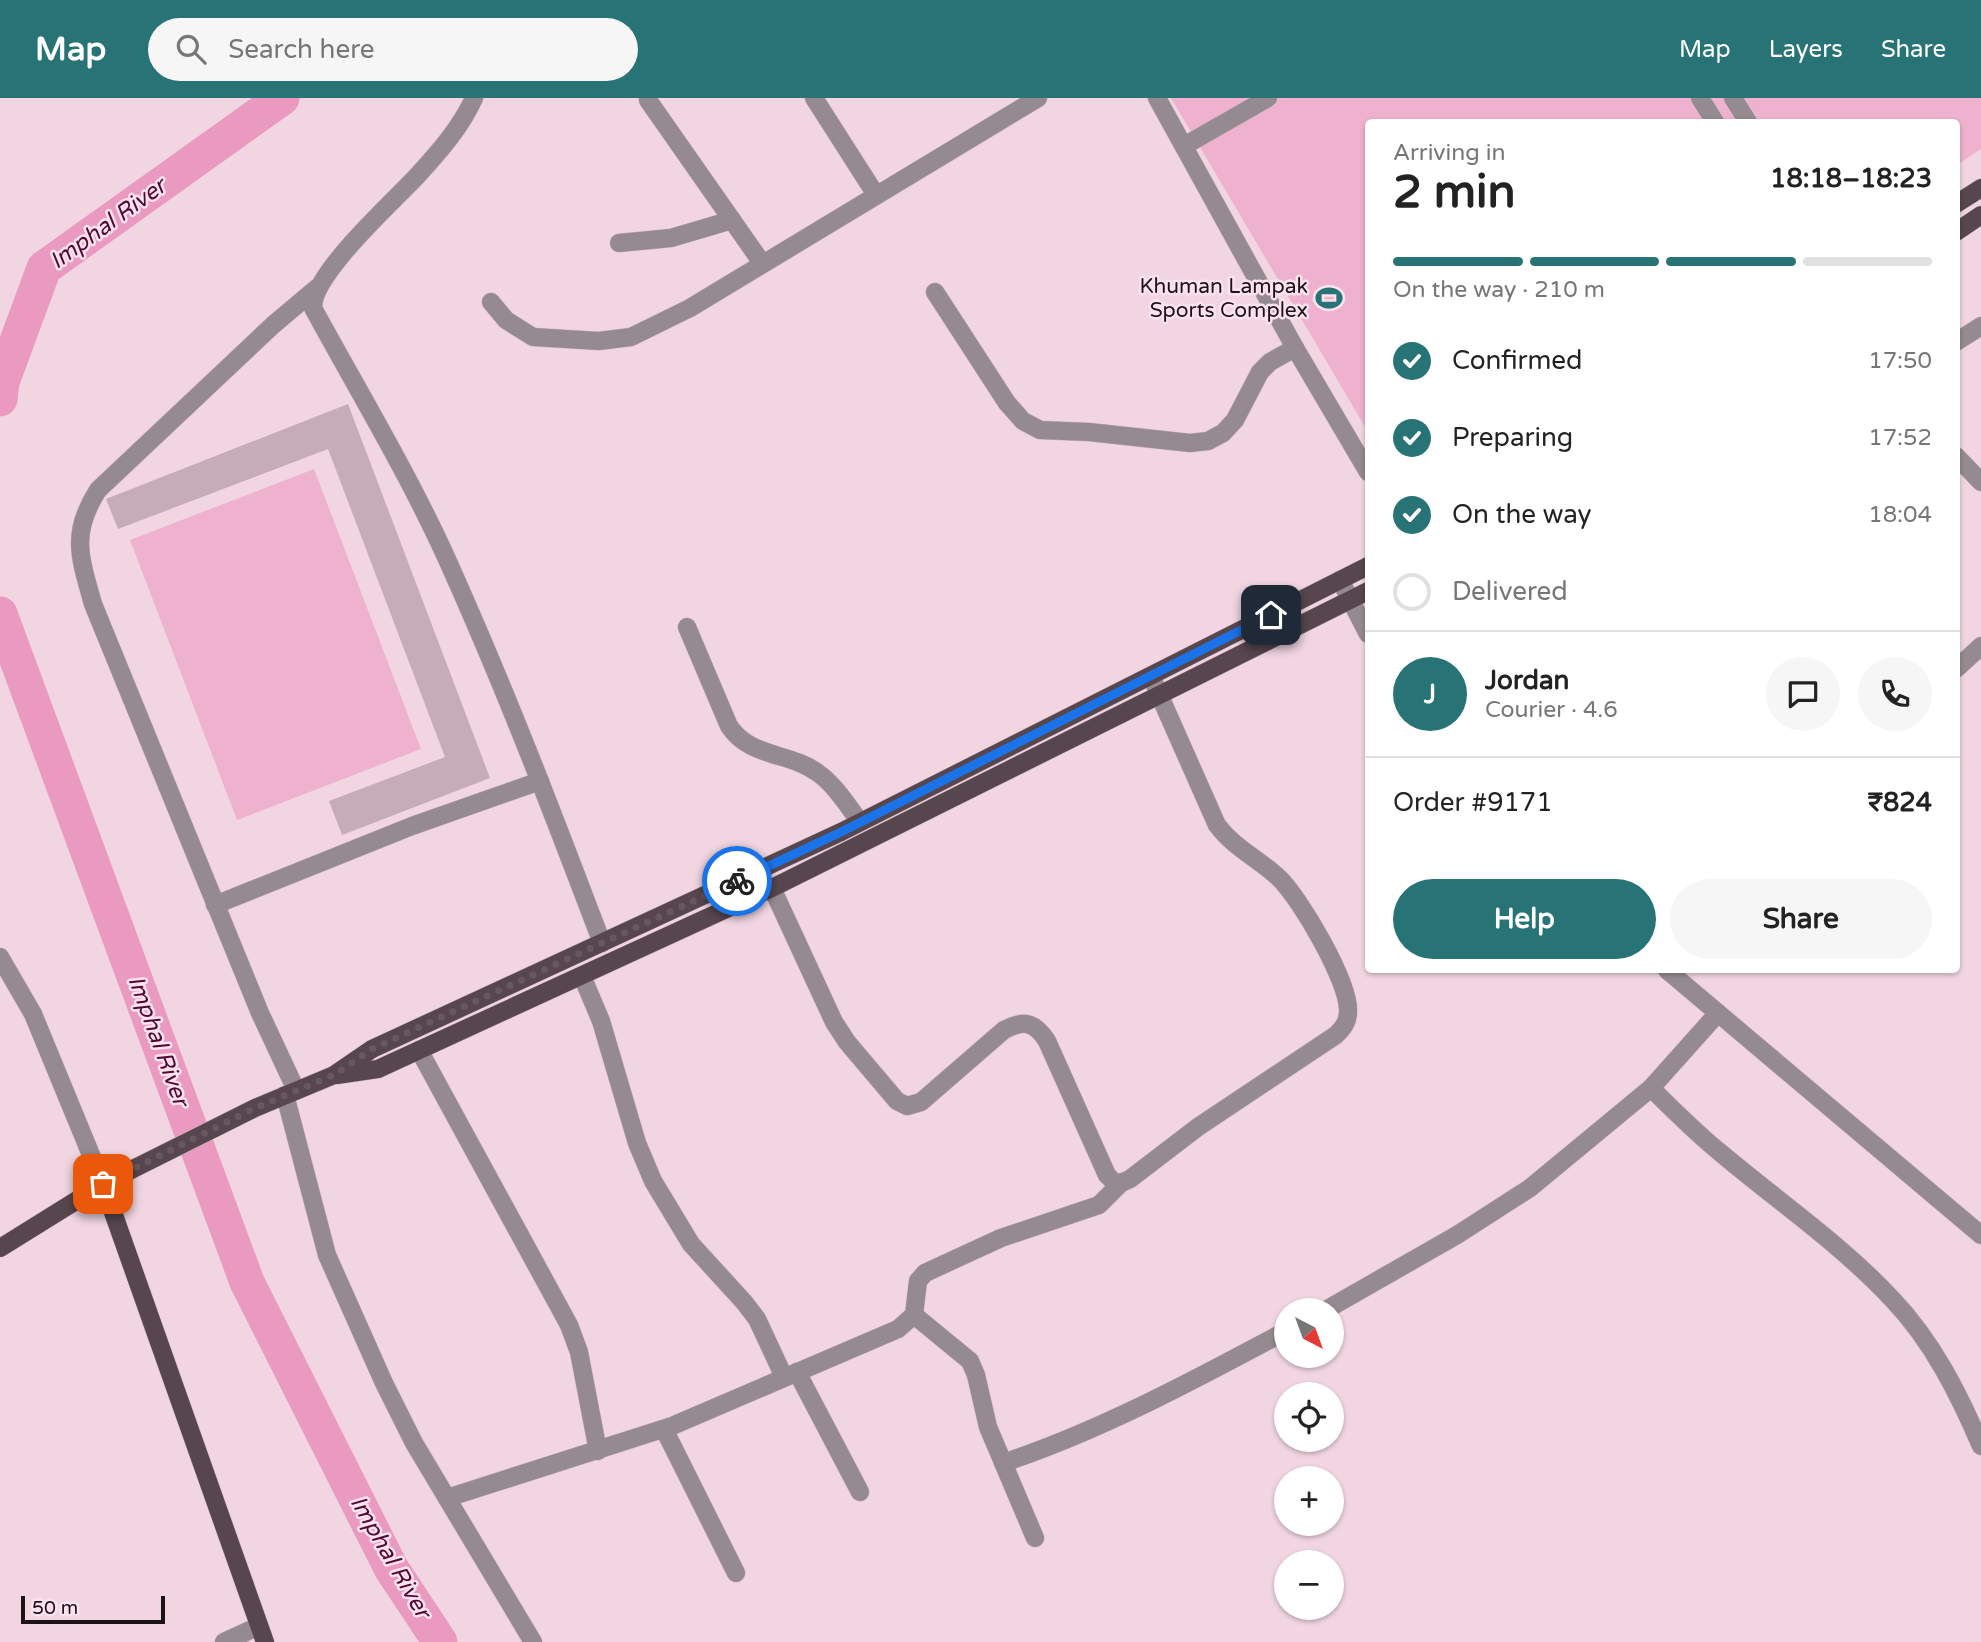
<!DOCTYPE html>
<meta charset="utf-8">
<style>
body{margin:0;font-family:"Varela Round",sans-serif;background:#f6f6f6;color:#222;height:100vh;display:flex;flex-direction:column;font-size:26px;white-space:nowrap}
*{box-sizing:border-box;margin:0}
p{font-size:23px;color:#767676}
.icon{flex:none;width:38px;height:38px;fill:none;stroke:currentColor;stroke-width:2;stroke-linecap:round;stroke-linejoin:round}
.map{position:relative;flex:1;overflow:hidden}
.details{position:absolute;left:1365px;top:21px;width:595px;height:854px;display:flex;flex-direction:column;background:#fff;border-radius:7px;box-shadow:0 2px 5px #0004}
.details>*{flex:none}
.needle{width:46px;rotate:139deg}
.controls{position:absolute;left:1274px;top:1200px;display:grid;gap:14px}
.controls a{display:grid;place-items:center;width:70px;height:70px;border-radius:50%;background:#fff;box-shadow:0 2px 5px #0004;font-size:35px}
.scale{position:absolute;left:21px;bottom:18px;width:144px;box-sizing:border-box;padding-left:7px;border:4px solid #1c1317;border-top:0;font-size:19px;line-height:24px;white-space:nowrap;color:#1c1317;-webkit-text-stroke:5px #fee3ef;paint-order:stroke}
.pin{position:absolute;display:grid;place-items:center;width:60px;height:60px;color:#fff;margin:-30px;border-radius:14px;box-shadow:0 4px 10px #0006}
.courier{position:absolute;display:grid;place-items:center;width:70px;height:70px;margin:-35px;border:5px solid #1a73e8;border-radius:50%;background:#fff;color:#222;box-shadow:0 2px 9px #0007}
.head em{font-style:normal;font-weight:700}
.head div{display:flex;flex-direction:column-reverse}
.head{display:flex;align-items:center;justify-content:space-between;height:119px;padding:0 28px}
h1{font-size:46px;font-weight:700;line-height:52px}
.bar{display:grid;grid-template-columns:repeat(4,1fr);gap:10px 7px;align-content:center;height:84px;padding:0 28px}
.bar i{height:9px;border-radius:5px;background:#e0e0e0}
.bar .active{background:#287376}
.bar p{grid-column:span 4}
.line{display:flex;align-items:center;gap:18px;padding:0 28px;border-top:2px solid #e0e0e0}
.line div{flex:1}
.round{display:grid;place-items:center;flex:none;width:74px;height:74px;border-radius:37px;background:#f6f6f6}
ol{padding:0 28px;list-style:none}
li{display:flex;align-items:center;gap:21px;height:77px}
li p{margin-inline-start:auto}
li .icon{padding:7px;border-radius:50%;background:#287376;color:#fff;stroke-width:4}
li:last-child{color:#767676}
li i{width:38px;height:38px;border:4px solid #e0e0e0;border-radius:50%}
.cta{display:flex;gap:14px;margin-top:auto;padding:14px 28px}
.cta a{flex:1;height:80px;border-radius:42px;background:#287376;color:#fff;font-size:28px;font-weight:700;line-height:80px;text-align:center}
.cta a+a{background:#f6f6f6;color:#222}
header{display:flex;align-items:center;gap:42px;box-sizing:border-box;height:98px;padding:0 35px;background:#287376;color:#fff}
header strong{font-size:33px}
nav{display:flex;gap:38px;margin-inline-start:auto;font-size:24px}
.search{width:490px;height:63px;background:#f6f6f6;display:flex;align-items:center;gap:18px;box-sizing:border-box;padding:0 24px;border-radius:38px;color:#767676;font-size:26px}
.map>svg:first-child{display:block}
</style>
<header>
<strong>Map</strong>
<div class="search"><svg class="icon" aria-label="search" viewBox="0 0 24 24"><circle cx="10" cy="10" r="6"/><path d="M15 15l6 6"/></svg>Search here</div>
<nav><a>Map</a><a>Layers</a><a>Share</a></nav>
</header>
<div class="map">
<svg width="1981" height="1544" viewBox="0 0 1981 1544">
<rect width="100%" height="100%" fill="#f1d6e2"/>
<g fill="#efb2ce">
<path d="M1171 0H1981V51L1957 67 1956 24H1368V334Z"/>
<path d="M314 371 421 651 237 722 130 442Z"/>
</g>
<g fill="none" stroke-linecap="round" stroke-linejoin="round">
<g stroke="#ea99c0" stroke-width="35">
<path d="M0 301 2 284 44 170 282 0"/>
<path d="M0 516 247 1184 391 1470 440 1544"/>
</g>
</g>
<path fill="#c5acb7" d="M348 306 490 680 342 737 329 703 445 659 328 351 118 431 106 401Z"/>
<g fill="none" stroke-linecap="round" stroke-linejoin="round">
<g stroke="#cbb3bd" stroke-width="19">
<g id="minor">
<path d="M474 0C461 29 439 54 417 78 393 104 312 176 313 210 361 298 414 385 454 477 508 598 555 721 602 845"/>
<path d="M814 0 876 97"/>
<path d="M1157 0 1295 250 1368 374"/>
<path d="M1700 0 1715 24"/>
<path d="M1733 0 1748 24"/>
<path d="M648 2 762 165"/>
<path d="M1184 48 1268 0"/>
<path d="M619 145 671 140 732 122"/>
<path d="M935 194 1007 305 1023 323 1040 332 1089 334 1190 345 1208 343 1223 335 1235 322 1260 274 1270 264 1295 250"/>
<path d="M491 204 506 222 533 239 599 243 631 239 690 210 1038 0"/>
<path d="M1956 244 1981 228"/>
<path d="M1956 358 1981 384"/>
<path d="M1340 482 1368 536"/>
<path d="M687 529 729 628C750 660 790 654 818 675 835 687 848 708 860 724"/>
<path d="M1956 571 1981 548"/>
<path d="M772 790 834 924 847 944 897 1003 907 1008 921 1004 1004 932C1023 922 1034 923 1047 943L1107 1077 1114 1084 1121 1085 1130 1081 1198 1029 1336 937C1343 930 1348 924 1348 914 1350 885 1300 800 1279 780 1259 761 1234 750 1217 727L1151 578"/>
<path d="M215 807 412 728 540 683"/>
<path d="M0 859 33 916 103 1086"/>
<path d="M1667 872 1981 1137"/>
<path d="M582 878 601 923 637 1045 653 1083 691 1146 744 1204 757 1221 784 1279"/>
<path d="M419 952 569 1227 579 1254 598 1353"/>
<path d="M1651 990C1674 1013 1697 1036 1722 1056 1779 1104 1842 1147 1893 1202 1932 1243 1959 1296 1981 1348"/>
<path d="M296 992 260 915 93 506C80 459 70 436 98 392L273 227 317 190"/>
<path d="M285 997 327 1157 384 1285 414 1345 533 1544"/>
<path d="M1324 1213 1457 1137 1530 1090 1651 990 1718 915"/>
<path d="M914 1217 970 1263 976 1277 988 1329 1035 1440"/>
<path d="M797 1274 860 1394"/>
<path d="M664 1331 736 1475"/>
<path d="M1003 1365C1102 1332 1194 1282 1286 1233"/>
<path d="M447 1400 672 1328 898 1231 914 1217 918 1183 925 1175 1001 1140 1099 1107 1121 1085"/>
<path d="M224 1544 259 1528"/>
</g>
</g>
<g stroke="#cbb3bd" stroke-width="19">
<g id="major">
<path d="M1956 106 1981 90"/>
<path d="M1956 134 1981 117"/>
<path d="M337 977 378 971 772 790 1368 493"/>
<path d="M103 1086 265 1544"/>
<path d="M0 1150 103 1086 255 1010 334 977 372 951 841 734 1368 468"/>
</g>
</g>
<use href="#minor" stroke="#958a8f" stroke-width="18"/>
<use href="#major" stroke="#58464e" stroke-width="18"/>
</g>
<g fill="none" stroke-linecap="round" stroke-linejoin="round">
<path stroke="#67575e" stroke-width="7" stroke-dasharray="0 12.6" d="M103 1086 255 1010 334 977 372 951 737 783"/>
<path stroke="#1a73e8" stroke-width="9" d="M737 783 841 734 1271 517"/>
</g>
<defs>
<g id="stadium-bare" transform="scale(2.1)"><path d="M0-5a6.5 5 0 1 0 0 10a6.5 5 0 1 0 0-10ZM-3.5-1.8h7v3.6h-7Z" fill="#287376" stroke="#fee3ef" stroke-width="2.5" paint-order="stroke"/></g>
</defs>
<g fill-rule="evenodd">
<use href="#stadium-bare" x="1329" y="200"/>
</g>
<g text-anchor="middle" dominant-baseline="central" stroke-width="5" stroke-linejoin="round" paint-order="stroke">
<g font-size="21" fill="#1c1317" stroke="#fee3ef" text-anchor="end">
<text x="1308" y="188">Khuman Lampak<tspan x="1308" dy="24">Sports Complex</tspan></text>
</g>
<g font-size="23" font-style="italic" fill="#500934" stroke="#fee3ef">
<text transform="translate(108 126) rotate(-36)">Imphal River</text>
<text transform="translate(158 943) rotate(70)">Imphal River</text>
<text transform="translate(390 1459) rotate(60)">Imphal River</text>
</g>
</g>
</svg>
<div class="controls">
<a><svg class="needle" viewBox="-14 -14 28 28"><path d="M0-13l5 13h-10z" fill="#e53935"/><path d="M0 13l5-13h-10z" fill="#767676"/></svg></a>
<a><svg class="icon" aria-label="locate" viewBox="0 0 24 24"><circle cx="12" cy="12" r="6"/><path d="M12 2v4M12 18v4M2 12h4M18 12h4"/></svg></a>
<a>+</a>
<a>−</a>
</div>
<div class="scale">50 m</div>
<div class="pin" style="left:103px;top:1086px;background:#ea580c"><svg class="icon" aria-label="bag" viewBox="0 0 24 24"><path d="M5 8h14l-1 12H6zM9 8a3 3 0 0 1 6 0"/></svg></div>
<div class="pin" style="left:1271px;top:517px;background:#1f2937"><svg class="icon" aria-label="home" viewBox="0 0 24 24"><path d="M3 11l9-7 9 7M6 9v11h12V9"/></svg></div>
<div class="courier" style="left:737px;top:783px"><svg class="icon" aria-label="bike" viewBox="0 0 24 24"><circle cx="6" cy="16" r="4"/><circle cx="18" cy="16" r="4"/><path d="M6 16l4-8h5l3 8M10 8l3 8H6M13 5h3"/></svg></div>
<section class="details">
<div class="head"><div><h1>2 min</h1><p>Arriving in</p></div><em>18:18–18:23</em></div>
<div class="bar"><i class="active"></i><i class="active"></i><i class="active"></i><i></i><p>On the way · 210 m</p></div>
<ol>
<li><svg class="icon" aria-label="check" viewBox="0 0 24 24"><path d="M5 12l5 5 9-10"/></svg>Confirmed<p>17:50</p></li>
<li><svg class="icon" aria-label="check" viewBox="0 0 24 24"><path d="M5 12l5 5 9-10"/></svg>Preparing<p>17:52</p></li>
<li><svg class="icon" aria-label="check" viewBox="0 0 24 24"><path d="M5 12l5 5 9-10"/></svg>On the way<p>18:04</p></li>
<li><i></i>Delivered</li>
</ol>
<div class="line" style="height:126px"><b class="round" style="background:#287376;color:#fff">J</b><div><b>Jordan</b><p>Courier · 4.6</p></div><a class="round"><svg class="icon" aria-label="chat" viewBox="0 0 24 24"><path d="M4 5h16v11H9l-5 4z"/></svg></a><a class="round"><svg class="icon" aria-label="phone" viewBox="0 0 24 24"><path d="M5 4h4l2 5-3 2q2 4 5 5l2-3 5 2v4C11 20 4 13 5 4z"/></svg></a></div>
<div class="line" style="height:91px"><div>Order #9171</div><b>₹824</b></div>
<div class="cta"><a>Help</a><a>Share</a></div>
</section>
</div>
